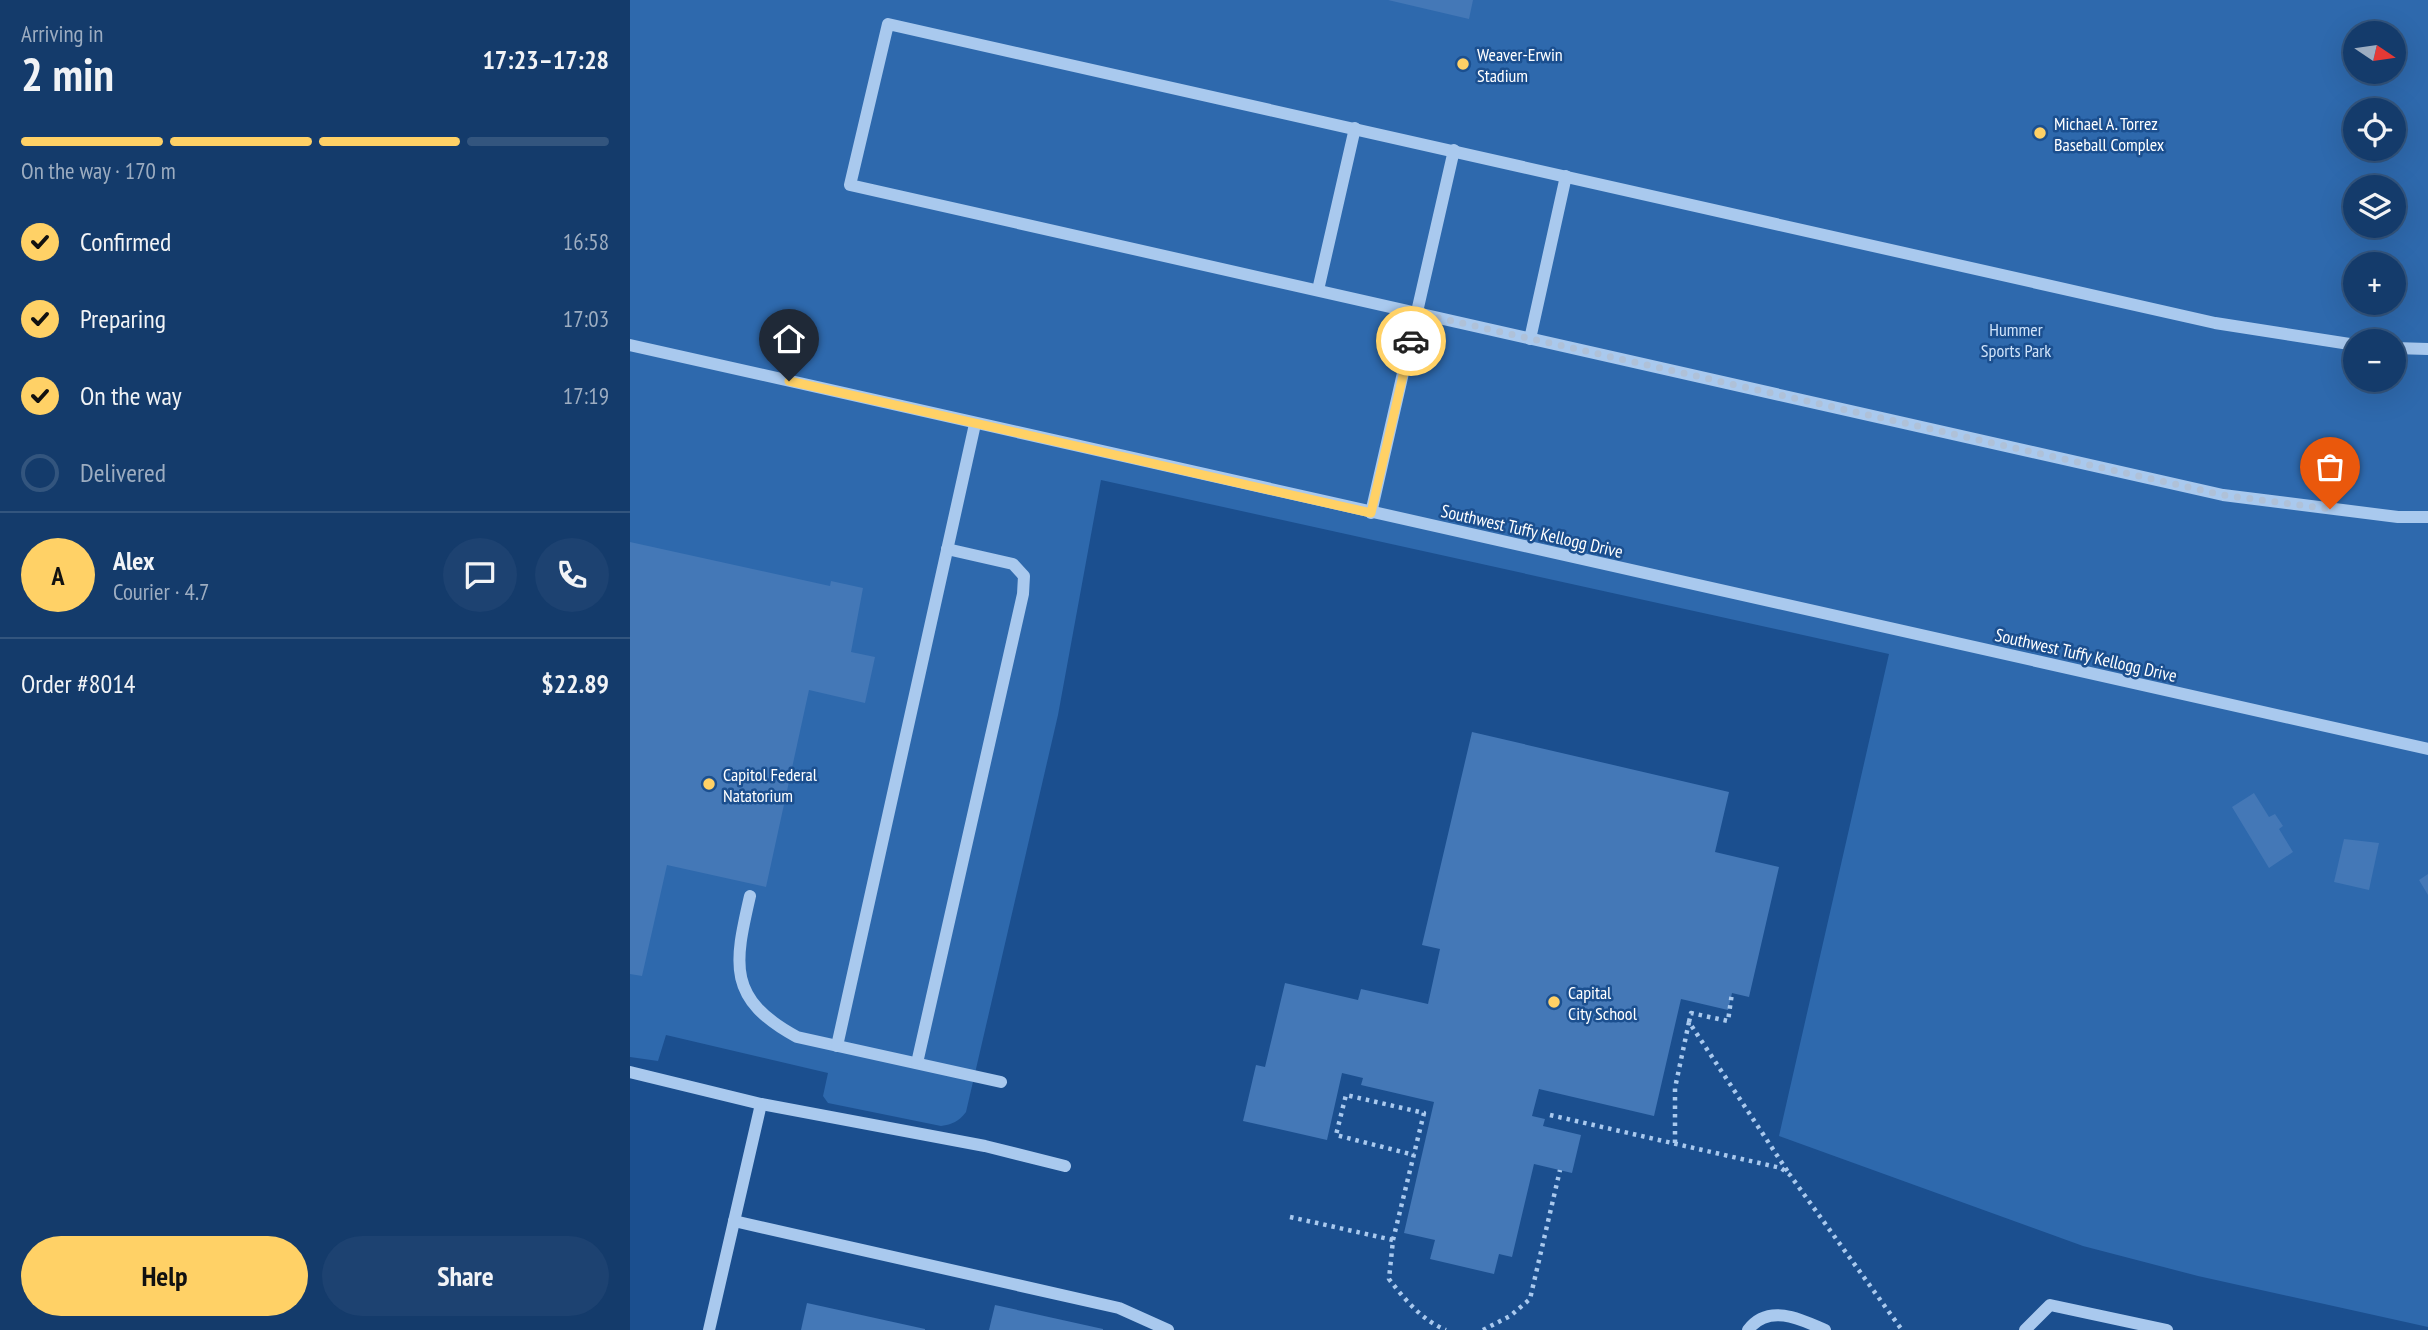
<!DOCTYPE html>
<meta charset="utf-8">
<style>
body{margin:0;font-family:"PT Sans Narrow",sans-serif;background:#1d4271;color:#f1f3f6;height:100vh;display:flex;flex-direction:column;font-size:26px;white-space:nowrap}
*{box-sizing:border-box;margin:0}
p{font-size:23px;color:#9dadc1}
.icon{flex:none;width:38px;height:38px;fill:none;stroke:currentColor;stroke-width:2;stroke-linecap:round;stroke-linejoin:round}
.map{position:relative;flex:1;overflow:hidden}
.side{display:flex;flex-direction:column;background:#143b6b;width:630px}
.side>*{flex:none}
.needle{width:46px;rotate:103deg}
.buttons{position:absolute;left:1713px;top:21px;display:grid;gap:14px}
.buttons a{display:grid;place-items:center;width:63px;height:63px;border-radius:50%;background:#143b6b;box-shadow:0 7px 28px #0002,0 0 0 2px #33557e;font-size:35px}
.pin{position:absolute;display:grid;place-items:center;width:60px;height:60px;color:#fff;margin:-72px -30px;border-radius:50% 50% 50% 0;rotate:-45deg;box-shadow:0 0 7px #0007}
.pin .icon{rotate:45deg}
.courier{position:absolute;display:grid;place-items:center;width:70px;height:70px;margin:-35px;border:5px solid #ffd166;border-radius:50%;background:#fff;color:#222;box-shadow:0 2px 9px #0007}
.summary em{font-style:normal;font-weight:800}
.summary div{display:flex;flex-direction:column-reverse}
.summary{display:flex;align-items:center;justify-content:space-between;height:119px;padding:0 21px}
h1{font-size:46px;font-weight:800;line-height:52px}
.bar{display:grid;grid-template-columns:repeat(4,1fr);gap:10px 7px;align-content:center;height:84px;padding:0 21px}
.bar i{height:9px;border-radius:5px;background:#33557e}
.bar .selected{background:#ffd166}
.bar p{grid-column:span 4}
.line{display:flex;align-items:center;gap:18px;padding:0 21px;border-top:2px solid #33557e}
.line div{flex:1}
.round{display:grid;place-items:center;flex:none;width:74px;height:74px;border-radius:37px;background:#1d4271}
ol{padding:0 21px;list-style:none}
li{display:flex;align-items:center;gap:21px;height:77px}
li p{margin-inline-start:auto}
li .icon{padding:7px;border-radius:50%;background:#ffd166;color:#111;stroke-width:4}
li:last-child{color:#9dadc1}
li i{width:38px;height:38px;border:4px solid #33557e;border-radius:50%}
.primary-button{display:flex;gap:14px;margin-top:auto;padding:14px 21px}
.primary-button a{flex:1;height:80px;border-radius:42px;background:#ffd166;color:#111;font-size:28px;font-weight:800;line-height:80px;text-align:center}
.primary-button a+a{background:#1d4271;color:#f1f3f6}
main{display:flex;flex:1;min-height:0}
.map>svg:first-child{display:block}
</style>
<main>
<section class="side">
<div class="summary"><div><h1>2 min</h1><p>Arriving in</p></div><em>17:23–17:28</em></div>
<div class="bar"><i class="selected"></i><i class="selected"></i><i class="selected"></i><i></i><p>On the way · 170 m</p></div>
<ol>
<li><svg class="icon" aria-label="check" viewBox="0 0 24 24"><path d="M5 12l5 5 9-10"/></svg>Confirmed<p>16:58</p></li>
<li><svg class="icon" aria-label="check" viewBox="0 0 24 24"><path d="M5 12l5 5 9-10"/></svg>Preparing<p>17:03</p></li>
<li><svg class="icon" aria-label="check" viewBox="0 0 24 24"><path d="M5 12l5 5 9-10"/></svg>On the way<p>17:19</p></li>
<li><i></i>Delivered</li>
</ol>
<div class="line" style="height:126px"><b class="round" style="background:#ffd166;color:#111">A</b><div><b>Alex</b><p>Courier · 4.7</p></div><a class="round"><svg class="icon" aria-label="chat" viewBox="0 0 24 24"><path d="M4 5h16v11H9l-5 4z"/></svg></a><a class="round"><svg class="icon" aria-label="phone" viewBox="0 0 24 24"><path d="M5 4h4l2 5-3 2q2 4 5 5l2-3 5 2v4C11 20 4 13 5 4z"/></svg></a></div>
<div class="line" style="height:91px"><div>Order #8014</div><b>$22.89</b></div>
<div class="primary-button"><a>Help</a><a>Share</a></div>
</section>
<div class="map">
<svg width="1798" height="1330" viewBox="0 0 1798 1330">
<rect width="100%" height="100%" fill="#1b4f8f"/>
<path fill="#2e69ad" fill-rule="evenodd" d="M0 0H1798V1327L1568 1276 1453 1246 1149 1136 1259 654 471 480 428 715 336 1112C328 1122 323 1124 311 1126L198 1103 193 1096 198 1073 36 1035 28 1061 0 1057ZM1726 33H1764V72H1726ZM1726 110H1764V149H1726ZM1726 187H1764V226H1726ZM1726 264H1764V303H1726ZM1726 341H1764V380H1726Z"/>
<g fill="#4478b7">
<path d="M758 0H843L839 19Z"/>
<path d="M0 542 200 586 201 581 233 588 221 652 245 657 235 703 179 690 136 887 37 865 12 976 0 974Z"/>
<path d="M842 732 1099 792 1085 852 1149 867 1119 997 1102 993 1098 1010 1051 999 1024 1116 909 1089 902 1116 915 1119 913 1126 951 1135 942 1173 904 1164 882 1257 869 1254 864 1274 800 1259 805 1240 774 1233 804 1102 731 1085 733 1078 712 1073 697 1140 613 1121 626 1065 635 1067 655 983 728 1000 731 989 798 1004 810 949 792 945Z"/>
<path d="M1624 793 1639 817 1645 814 1653 826 1649 829 1663 852 1639 868 1602 807Z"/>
<path d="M1714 839 1749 843 1739 890 1704 882Z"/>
<path d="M1798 874V895L1789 880Z"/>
<path d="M177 1303 295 1329V1330H171Z"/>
<path d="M365 1305 473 1329V1330H359Z"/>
</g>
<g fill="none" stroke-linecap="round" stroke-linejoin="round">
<g stroke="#a9c9ee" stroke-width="4.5" stroke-dasharray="3.5 5" stroke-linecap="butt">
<path d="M1059 1022 1061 1013 1098 1021 1102 993"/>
<path d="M920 1115 1151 1168 1160 1175 1272 1330"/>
<path d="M1045 1143V1088L1059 1022 1158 1172"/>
<path d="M660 1217 763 1240 759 1279C774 1299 793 1321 816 1330"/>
<path d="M763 1240 794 1113 716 1095 706 1135 784 1155"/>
<path d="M853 1330 880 1316 900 1299 930 1170"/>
</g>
<g stroke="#a9c9ee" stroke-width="12">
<path d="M688 290 725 128"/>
<path d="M900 339 936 176"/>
<path d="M0 345 1798 749"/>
<path d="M1726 345 1585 323 258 24 220 185 1593 495 1768 517H1798"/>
<path d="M1764 348 1798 349"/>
<path d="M741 513 824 150"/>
<path d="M120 896C104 965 97 999 167 1037L371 1082"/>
<path d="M207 1046 345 424"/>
<path d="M287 1063 393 594 394 576 383 564 317 549"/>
<path d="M0 1072 131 1104 355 1146 435 1166"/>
<path d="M104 1221 489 1308 538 1330"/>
<path d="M79 1330 131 1104"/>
<path d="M1118 1330C1138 1303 1171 1319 1195 1330"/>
<path d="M1395 1330 1420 1305 1537 1330"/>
</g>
</g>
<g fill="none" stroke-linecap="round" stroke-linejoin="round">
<path stroke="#afc1d8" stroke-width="7" stroke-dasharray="0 12.6" d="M781 341 787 313 1593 495 1700 509"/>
<path stroke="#ffd166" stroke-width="9" d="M159 381 741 513 781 341"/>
</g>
<g fill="#ffd166" stroke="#1b4f8f" stroke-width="2.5">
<circle cx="833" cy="64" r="7"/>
<circle cx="1410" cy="133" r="7"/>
<circle cx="79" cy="784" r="7"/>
<circle cx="924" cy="1002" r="7"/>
</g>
<g text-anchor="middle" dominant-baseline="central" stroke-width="5" stroke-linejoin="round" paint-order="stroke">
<g font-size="18" fill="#fff" stroke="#1b4f8f" text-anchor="start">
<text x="847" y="54">Weaver-Erwin<tspan x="847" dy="21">Stadium</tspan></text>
<text x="1424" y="123">Michael A. Torrez<tspan x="1424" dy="21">Baseball Complex</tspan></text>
<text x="93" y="774">Capitol Federal<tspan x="93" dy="21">Natatorium</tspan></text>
<text x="938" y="992">Capital<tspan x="938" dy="21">City School</tspan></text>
</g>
<g font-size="18" fill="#cfe3fa" stroke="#1b4f8f">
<text x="1386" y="329">Hummer<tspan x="1386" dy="21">Sports Park</tspan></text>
</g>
<g font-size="18" fill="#fff" stroke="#1b4f8f">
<text transform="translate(902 531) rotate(13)">Southwest Tuffy Kellogg Drive</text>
<text transform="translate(1456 655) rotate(13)">Southwest Tuffy Kellogg Drive</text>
</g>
</g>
</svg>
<div class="buttons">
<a><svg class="needle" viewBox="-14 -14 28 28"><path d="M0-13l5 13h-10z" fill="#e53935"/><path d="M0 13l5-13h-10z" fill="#9dadc1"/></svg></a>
<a><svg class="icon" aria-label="locate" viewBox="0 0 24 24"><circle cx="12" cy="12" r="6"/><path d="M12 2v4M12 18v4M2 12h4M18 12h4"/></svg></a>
<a><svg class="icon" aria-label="layers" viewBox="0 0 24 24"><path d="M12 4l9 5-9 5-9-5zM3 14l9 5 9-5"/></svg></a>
<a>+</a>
<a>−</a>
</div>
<div class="pin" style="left:1700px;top:509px;background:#ea580c"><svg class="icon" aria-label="bag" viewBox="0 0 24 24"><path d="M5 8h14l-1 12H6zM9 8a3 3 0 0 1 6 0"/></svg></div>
<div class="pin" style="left:159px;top:381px;background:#1f2937"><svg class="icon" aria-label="home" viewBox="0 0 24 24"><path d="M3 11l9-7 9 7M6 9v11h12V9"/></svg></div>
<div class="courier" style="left:781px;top:341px"><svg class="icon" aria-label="car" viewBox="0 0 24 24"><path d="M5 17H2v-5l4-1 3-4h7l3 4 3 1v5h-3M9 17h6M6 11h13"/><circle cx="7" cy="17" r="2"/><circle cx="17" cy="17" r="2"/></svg></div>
</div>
</main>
